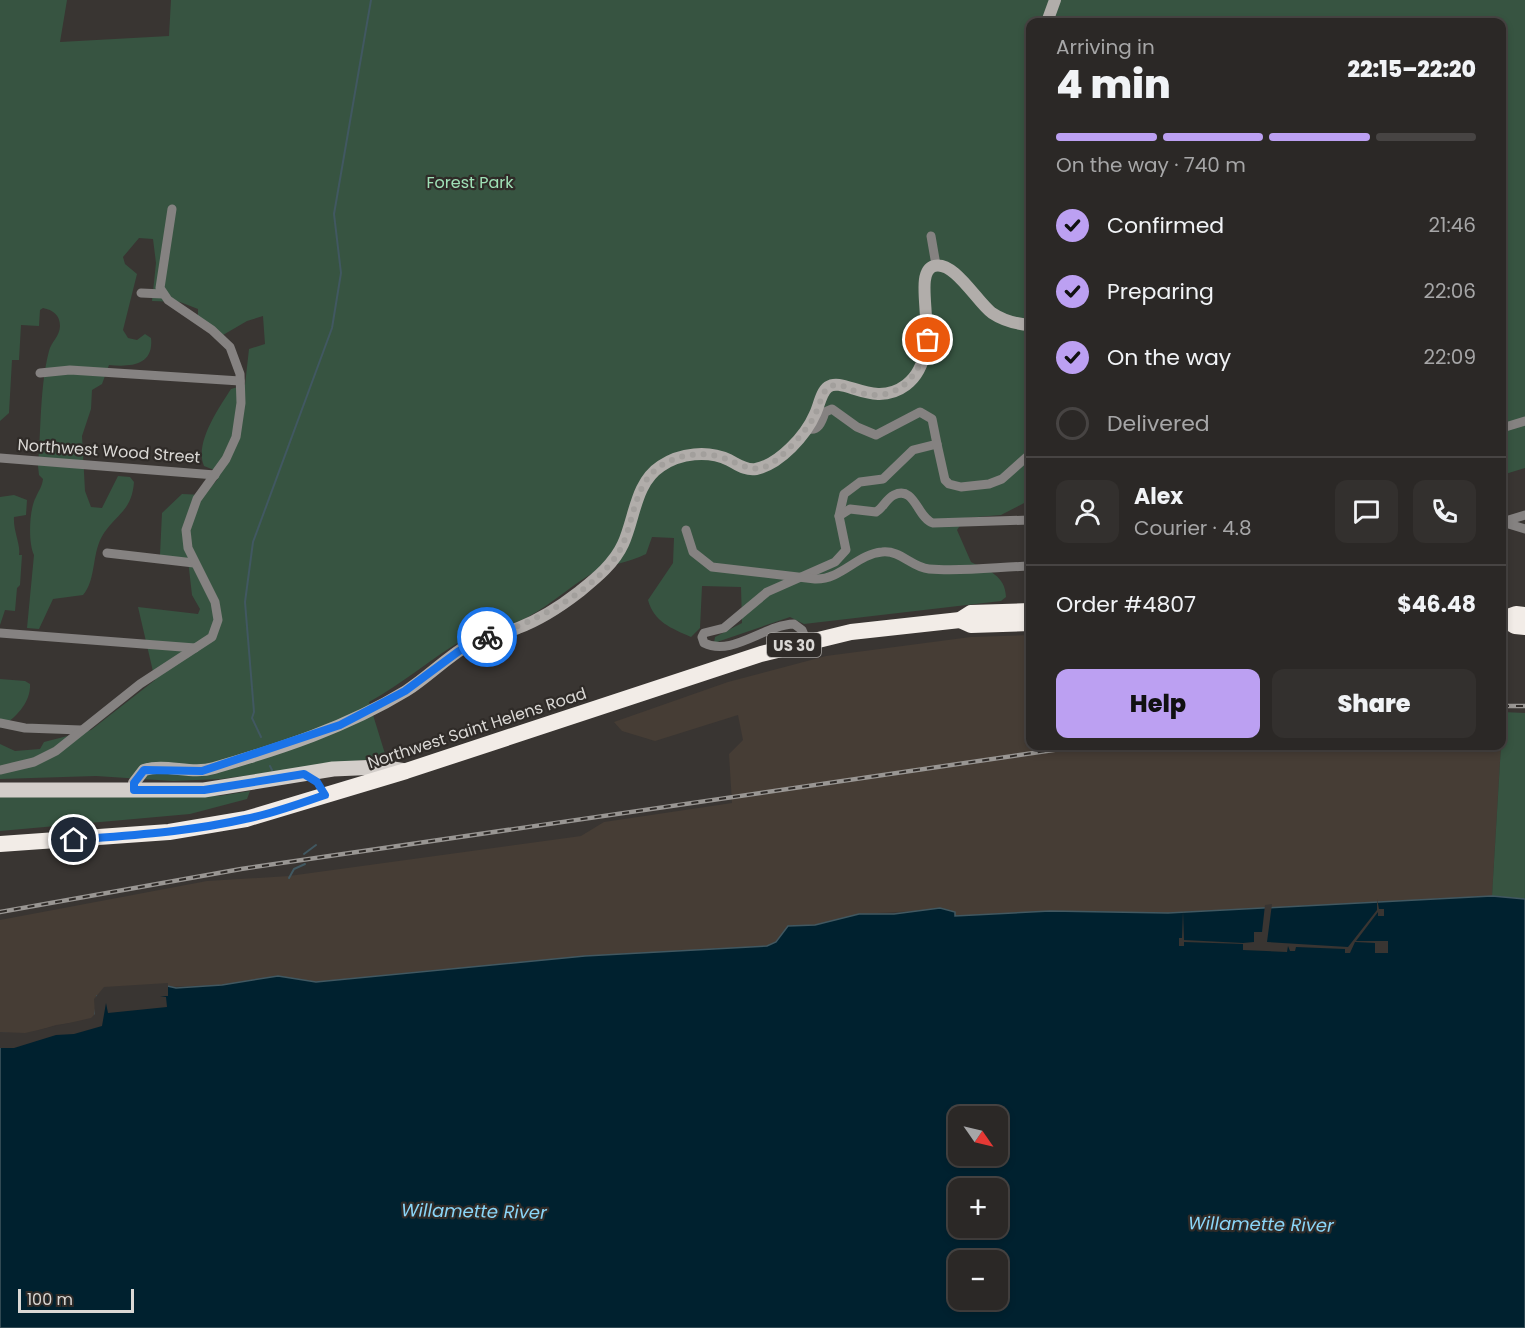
<!DOCTYPE html>
<meta charset="utf-8">
<style>
body{margin:0;font-family:Poppins,sans-serif;background:#33302e;color:#f1f3f6;height:100vh;display:flex;flex-direction:column;font-size:22px;white-space:nowrap}
*{box-sizing:border-box;margin:0}
p{font-size:20px;color:#a6a6a7}
.icon{flex:none;width:33px;height:33px;fill:none;stroke:currentColor;stroke-width:2;stroke-linecap:round;stroke-linejoin:round}
.map{position:relative;flex:1;overflow:hidden}
.details{position:absolute;left:1026px;top:18px;width:480px;height:732px;display:flex;flex-direction:column;background:#2b2826;border-radius:12px;box-shadow:0 3px 9px #0003,0 0 0 2px #474443}
.details>*{flex:none}
.needle{width:39px;rotate:124deg}
.fabs{position:absolute;left:948px;top:1106px;display:grid;gap:12px}
.fabs a{display:grid;place-items:center;width:60px;height:60px;border-radius:12px;background:#2b2826;box-shadow:0 3px 9px #0003,0 0 0 2px #474443;font-size:30px}
.scale{position:absolute;left:18px;bottom:15px;width:116px;box-sizing:border-box;padding-left:6px;border:3px solid #dad8d5;border-top:0;font-size:16px;line-height:21px;white-space:nowrap;color:#dad8d5;-webkit-text-stroke:4px #2f2b28;paint-order:stroke}
.pin{position:absolute;display:grid;place-items:center;width:51px;height:51px;color:#fff;margin:-26px;border:3px solid #fff;border-radius:50%;box-shadow:0 2px 6px #0007}
.courier{position:absolute;display:grid;place-items:center;width:60px;height:60px;margin:-30px;border:4px solid #1a73e8;border-radius:50%;background:#fff;color:#222;box-shadow:0 2px 8px #0007}
.headline em{font-style:normal;font-weight:800}
.headline div{display:flex;flex-direction:column-reverse}
.headline{display:flex;align-items:center;justify-content:space-between;height:102px;padding:0 30px}
h1{font-size:39px;font-weight:800;line-height:45px}
.bar{display:grid;grid-template-columns:repeat(4,1fr);gap:9px 6px;align-content:center;height:72px;padding:0 30px}
.bar i{height:8px;border-radius:4px;background:#474443}
.bar .on{background:#bca0f2}
.bar p{grid-column:span 4}
.line{display:flex;align-items:center;gap:15px;padding:0 30px;border-top:2px solid #474443}
.line div{flex:1}
.round{display:grid;place-items:center;flex:none;width:63px;height:63px;border-radius:12px;background:#33302e}
ol{padding:0 30px;list-style:none}
li{display:flex;align-items:center;gap:18px;height:66px}
li p{margin-inline-start:auto}
li .icon{padding:6px;border-radius:50%;background:#bca0f2;color:#111;stroke-width:4}
li:last-child{color:#a6a6a7}
li i{width:33px;height:33px;border:3px solid #474443;border-radius:50%}
.action{display:flex;gap:12px;margin-top:auto;padding:12px 30px}
.action a{flex:1;height:69px;border-radius:12px;background:#bca0f2;color:#111;font-size:24px;font-weight:800;line-height:69px;text-align:center}
.action a+a{background:#33302e;color:#f1f3f6}
.map>svg:first-child{display:block}
</style>
<div class="map">
<svg width="1525" height="1328" viewBox="0 0 1525 1328">
<rect width="100%" height="100%" fill="#393532"/>
<path fill="#463d35" fill-rule="evenodd" d="M1030 635V746H1501L1492 896 1168 913H1110V934L1146 916H1150V920L1145 919 1110 937 1066 936V941H1070V947H1063V936H1048L1047 947 1010 948V938H991L990 948H983L987 938H961V948L954 949V943H958V939L915 911 859 914 815 925 788 926 776 942 768 946 585 956 450 969 465 997 481 994 480 985 482 984 483 989 495 988V992L485 993 480 998 503 996 504 1000 482 999V1002L478 1003 477 1000 441 1004V1007H435V1005L412 1007V1010L405 1011V1007L450 1001 454 990 443 969 316 982 278 976 222 985 106 989 97 996 95 1016 92 1020 56 1025 23 1035 0 1033V920L207 881 289 876 581 836 604 822 732 803 729 754 743 740 738 715 655 741 622 731 614 722 728 682 826 656 971 637ZM940 908 955 912V916L1036 912 1037 933 957 936 919 911ZM1048 911 1107 913V933L1048 934Z"/>
<g fill="#375441">
<path d="M0 0H67L60 42 169 36 171 0H1525V468L1502 475V22H1030V500L1001 515 965 518 957 530 971 562C989 571 1005 575 1006 597L1001 601 804 624 790 617 714 643 715 637 742 623 741 587 702 586 700 628 691 637C671 628 654 622 648 600L673 563 674 538 652 537 646 554C629 563 607 564 591 574 566 589 544 611 517 622 498 629 479 631 461 641 429 660 402 684 369 702L386 757 221 779 173 781 96 776 0 779V744L15 751 40 749 44 742 91 730 155 680 138 607 198 614 200 609 192 595 188 560 160 555 162 513 182 494 204 495 217 480 219 472 204 466C194 443 219 408 231 389L245 385 249 349 265 344 263 316 247 321 223 335 198 324V309L180 302 152 301 156 263 153 239 139 238 123 257 125 264 137 274 123 330 128 338 137 340 145 334 151 338C154 366 130 367 109 365L102 384 92 390 91 409 82 436 85 491 91 507 102 508 118 476 130 477 134 482C132 510 117 514 104 533 91 552 97 579 83 595L53 599 39 629 27 628 34 555C28 543 29 509 36 497 39 490 42 487 43 479L39 475 38 466C41 430 40 385 49 351 51 342 60 336 60 326 60 315 53 310 43 308L40 310 39 326 21 325 19 360H12L9 413 0 421Z"/>
<path d="M14 495 27 500 26 515 14 517C13 531 21 545 19 555H22L20 585 17 588 15 611 5 610 0 625V497Z"/>
<path d="M0 679 25 681 30 684C31 703 15 718 0 728Z"/>
<path d="M1503 712 1525 713V899L1492 896Z"/>
<path d="M250 791 247 799 190 814 0 831V794L219 796Z"/>
</g>
<path fill="#00212f" stroke="#415861" stroke-width="1.5" fill-rule="evenodd" d="M1492 896 1525 899V1328H0V1033L23 1035 92 1020 95 1016 97 996 163 985 176 988 222 985 278 976 316 982 585 956 767 946 776 942 788 926 815 925 859 914H894L940 908 955 912V916L1050 911 1168 913ZM958 1116H998V1155H958ZM958 1188H998V1227H958ZM958 1260H998V1299H958Z"/>
<g fill="#393532">
<path d="M1377 899 1379 909H1384V916H1378V912L1356 941H1388V953H1375V943L1355 942 1350 953H1345V949L1296 947 1295 951H1290L1288 946 1287 952 1243 950V944L1184 942V946H1179V938H1182L1183 911 1184 940 1243 943 1254 942V932H1262L1265 905 1272 904 1267 942 1348 947 1377 910Z"/>
<path d="M168 983V996H160L166 997 167 1007 108 1013 106 1003 102 1026 74 1034 56 1035 14 1048H0V1032L25 1033 91 1018 95 1014 94 999 104 987Z"/>
</g>
<g fill="none" stroke-linecap="round" stroke-linejoin="round">
<g stroke="#415861" stroke-width="2">
<path d="M261 737 252 718 254 712 245 602 253 542 332 328 341 273 334 214 371 0"/>
<path d="M270 766 272 770"/>
<path d="M304 854 316 845"/>
<path d="M289 878 294 869 305 864"/>
</g>
<g stroke="#858281" stroke-width="9">
<path d="M931 236 936 265"/>
<path d="M141 293 163 294"/>
<path d="M40 373 70 370 240 381"/>
<path d="M806 428C818 433 822 422 825 412L832 409 857 427 876 435 920 412 932 419 937 444 913 450 883 479 860 482 844 494 839 516 846 550 835 562 767 592 724 628 704 633 702 637 704 643C732 657 764 625 794 624L802 630 807 642"/>
<path d="M1502 428 1525 421"/>
<path d="M937 444 945 480 949 484 961 487 989 484 1002 479 1030 454"/>
<path d="M0 458 215 475"/>
<path d="M839 516 850 509 876 512C883 508 886 499 894 495 915 485 917 518 933 523L1030 520"/>
<path d="M1502 522 1525 529"/>
<path d="M1502 522 1525 515"/>
<path d="M686 530 693 552 712 567 815 579C841 580 857 554 882 552 901 550 911 567 929 569 962 572 997 567 1030 566"/>
<path d="M107 553 194 563"/>
<path d="M0 633 195 648"/>
<path d="M0 723 25 728 81 730"/>
<path d="M0 770 34 762 56 751 140 684 212 637 218 620 215 602 188 548 186 530 197 499 226 459 236 437 241 403 240 374 230 347 212 330 168 300 160 288 172 209"/>
</g>
<g stroke="#b1adaa" stroke-width="12">
<path d="M1047 22 1055 0"/>
<path d="M134 790V783L144 770C166 763 191 775 214 768 280 749 347 727 406 691 428 677 446 658 468 645 484 636 502 635 518 628 539 620 561 606 579 592 595 579 614 564 623 544 635 518 635 483 661 466 680 453 708 450 729 460 737 464 746 471 756 469 780 464 806 435 815 414 819 406 821 392 828 387 843 376 874 409 906 385 948 353 908 274 934 266 954 260 977 302 992 313 1004 321 1016 324 1030 325"/>
</g>
<path stroke="#d3ceca" stroke-width="15" d="M0 790H204L333 769 380 767 406 771"/>
<g stroke="#f2ece7" stroke-width="16">
<path d="M1502 619 1516 614 1525 615"/>
<path d="M1504 619 1515 626 1525 627"/>
<path d="M960 620 971 625 1030 623"/>
<path d="M0 844 169 832 246 819 406 771 761 654 851 632 960 620 971 613 1030 611"/>
</g>
<g stroke="#999693" stroke-width="4.5">
<g id="rail">
<path d="M1502 706H1525"/>
<path d="M0 912 241 869 1081 746"/>
</g>
</g>
<use href="#rail" stroke="#2f2b28" stroke-width="2" stroke-dasharray="7" stroke-linecap="butt"/>
</g>
<g fill="none" stroke-linecap="round" stroke-linejoin="round">
<path stroke="#a29f9c" stroke-width="6" stroke-dasharray="0 10.8" d="M487 637C531 625 604 587 623 544 634 518 635 484 659 467 676 455 700 451 720 457 741 463 754 477 775 461 789 450 805 432 814 417 819 407 821 396 827 388 840 380 848 390 861 393 900 403 921 373 928 340"/>
<path stroke="#1a73e8" stroke-width="8" d="M74 840C131 835 188 832 245 819 272 814 298 804 325 795L317 782 304 774 204 790H134V783L144 770 202 771 340 725 405 691 459 651 487 637"/>
</g>
<g text-anchor="middle" dominant-baseline="central" stroke-width="4.5" stroke-linejoin="round" paint-order="stroke">
<rect fill="#2f2b28" stroke="#a7a4a1" stroke-width="1.5" x="767" y="633" width="54" height="24" rx="4.5"/>
<g font-size="15" font-weight="bold" fill="#dad8d5">
<text x="794" y="645">US 30</text>
</g>
<g font-size="16" fill="#9fe0b6" stroke="#2f2b28">
<text x="470" y="182">Forest Park</text>
</g>
<g font-size="16" fill="#dad8d5" stroke="#2f2b28">
<text transform="translate(109 451) rotate(4)">Northwest Wood Street</text>
<text transform="translate(477 728) rotate(-18)">Northwest Saint Helens Road</text>
</g>
<g font-size="18" font-style="italic" fill="#8ad5f7" stroke="#2f2b28">
<text transform="translate(474 1211) rotate(1)">Willamette River</text>
<text transform="translate(1261 1224) rotate(1)">Willamette River</text>
</g>
</g>
</svg>
<div class="fabs">
<a><svg class="needle" viewBox="-14 -14 28 28"><path d="M0-13l5 13h-10z" fill="#e53935"/><path d="M0 13l5-13h-10z" fill="#a6a6a7"/></svg></a>
<a>+</a>
<a>−</a>
</div>
<div class="scale">100 m</div>
<div class="pin" style="left:928px;top:340px;background:#ea580c"><svg class="icon" aria-label="bag" viewBox="0 0 24 24"><path d="M5 8h14l-1 12H6zM9 8a3 3 0 0 1 6 0"/></svg></div>
<div class="pin" style="left:74px;top:840px;background:#1f2937"><svg class="icon" aria-label="home" viewBox="0 0 24 24"><path d="M3 11l9-7 9 7M6 9v11h12V9"/></svg></div>
<div class="courier" style="left:487px;top:637px"><svg class="icon" aria-label="bike" viewBox="0 0 24 24"><circle cx="6" cy="16" r="4"/><circle cx="18" cy="16" r="4"/><path d="M6 16l4-8h5l3 8M10 8l3 8H6M13 5h3"/></svg></div>
<section class="details">
<div class="headline"><div><h1>4 min</h1><p>Arriving in</p></div><em>22:15–22:20</em></div>
<div class="bar"><i class="on"></i><i class="on"></i><i class="on"></i><i></i><p>On the way · 740 m</p></div>
<ol>
<li><svg class="icon" aria-label="check" viewBox="0 0 24 24"><path d="M5 12l5 5 9-10"/></svg>Confirmed<p>21:46</p></li>
<li><svg class="icon" aria-label="check" viewBox="0 0 24 24"><path d="M5 12l5 5 9-10"/></svg>Preparing<p>22:06</p></li>
<li><svg class="icon" aria-label="check" viewBox="0 0 24 24"><path d="M5 12l5 5 9-10"/></svg>On the way<p>22:09</p></li>
<li><i></i>Delivered</li>
</ol>
<div class="line" style="height:108px"><a class="round"><svg class="icon" aria-label="person" viewBox="0 0 24 24"><circle cx="12" cy="8" r="4"/><path d="M4 21q1-7 8-7t8 7"/></svg></a><div><b>Alex</b><p>Courier · 4.8</p></div><a class="round"><svg class="icon" aria-label="chat" viewBox="0 0 24 24"><path d="M4 5h16v11H9l-5 4z"/></svg></a><a class="round"><svg class="icon" aria-label="phone" viewBox="0 0 24 24"><path d="M5 4h4l2 5-3 2q2 4 5 5l2-3 5 2v4C11 20 4 13 5 4z"/></svg></a></div>
<div class="line" style="height:78px"><div>Order #4807</div><b>$46.48</b></div>
<div class="action"><a>Help</a><a>Share</a></div>
</section>
</div>
